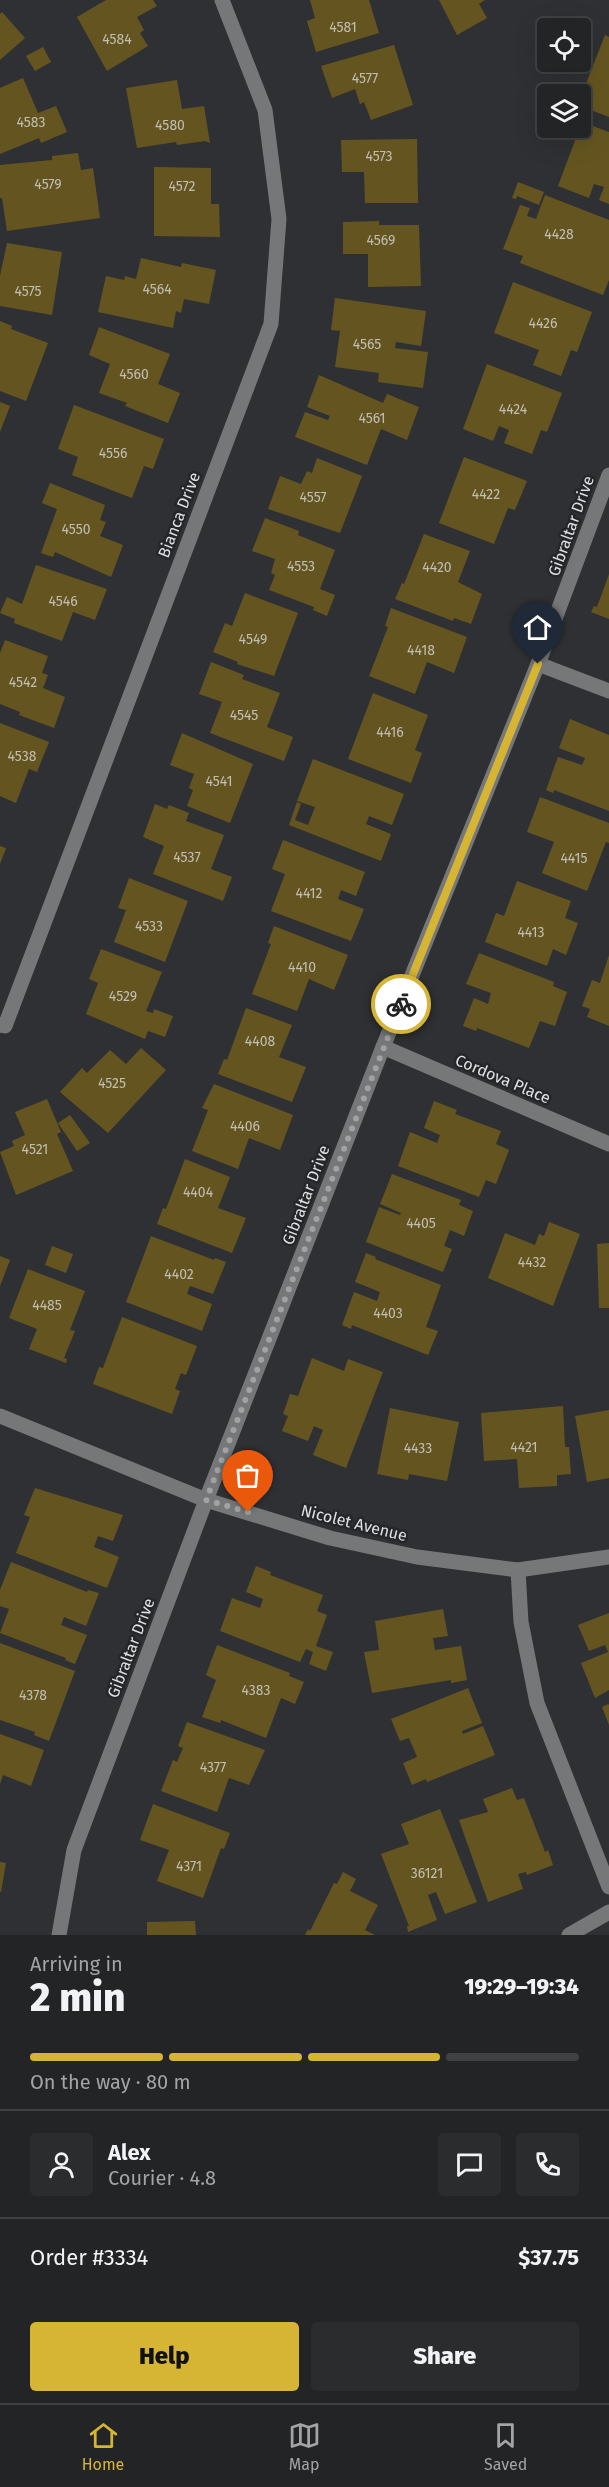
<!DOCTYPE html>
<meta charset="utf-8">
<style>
body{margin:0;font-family:"Fira Sans",sans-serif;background:#2b2c2e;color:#f1f3f6;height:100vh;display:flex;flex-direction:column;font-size:22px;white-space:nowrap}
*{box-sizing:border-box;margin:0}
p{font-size:20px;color:#a3a4a7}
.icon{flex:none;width:33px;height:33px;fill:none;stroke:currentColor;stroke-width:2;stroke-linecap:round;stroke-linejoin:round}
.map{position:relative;height:1935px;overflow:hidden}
.side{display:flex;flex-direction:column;background:#232426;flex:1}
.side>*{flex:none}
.buttons{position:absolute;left:537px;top:18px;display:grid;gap:12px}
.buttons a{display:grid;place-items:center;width:54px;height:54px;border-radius:6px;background:#232426;box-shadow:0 6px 24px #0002,0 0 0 2px #404143;font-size:30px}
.pin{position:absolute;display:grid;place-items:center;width:51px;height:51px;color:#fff;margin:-62px -26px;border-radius:50% 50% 50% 0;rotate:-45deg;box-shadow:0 0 6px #0007}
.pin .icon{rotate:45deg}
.courier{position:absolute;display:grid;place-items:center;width:60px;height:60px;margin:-30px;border:4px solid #d6b534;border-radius:50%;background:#fff;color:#222;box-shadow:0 2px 8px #0007}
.summary em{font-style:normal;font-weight:800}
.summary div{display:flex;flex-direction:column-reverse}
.summary{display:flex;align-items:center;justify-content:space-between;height:102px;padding:0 30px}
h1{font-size:39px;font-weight:800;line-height:45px}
.bar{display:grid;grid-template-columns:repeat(4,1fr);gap:9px 6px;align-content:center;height:72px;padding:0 30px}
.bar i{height:8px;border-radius:4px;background:#404143}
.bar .selected{background:#d6b534}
.bar p{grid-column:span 4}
.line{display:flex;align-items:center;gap:15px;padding:0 30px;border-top:2px solid #404143}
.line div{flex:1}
.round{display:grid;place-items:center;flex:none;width:63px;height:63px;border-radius:6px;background:#2b2c2e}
.action{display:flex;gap:12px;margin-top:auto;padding:12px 30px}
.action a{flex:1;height:69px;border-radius:6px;background:#d6b534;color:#111;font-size:24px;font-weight:800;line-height:69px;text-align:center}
.action a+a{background:#2b2c2e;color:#f1f3f6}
.tabs{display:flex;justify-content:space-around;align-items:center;height:84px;border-top:2px solid #404143;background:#232426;font-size:16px;color:#a3a4a7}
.tabs a{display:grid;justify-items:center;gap:3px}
.tabs .selected{color:#d6b534}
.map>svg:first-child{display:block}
</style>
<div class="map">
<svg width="609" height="1935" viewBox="0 0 609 1935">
<rect width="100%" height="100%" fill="#2f3033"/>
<g fill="#645520">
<path d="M106 0H153L157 6 137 17 144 30 140 33 148 46 107 71 77 17Z"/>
<path d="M310 0H369L379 33 316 52 307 21 315 18Z"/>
<path d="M439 0H485L479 4 487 18 457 35Z"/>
<path d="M2 12 25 38 0 60V14Z"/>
<path d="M605 35 609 37V117L580 106V99Z"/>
<path d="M394 45 413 105 371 120 364 102 360 104 355 89 332 98 321 66Z"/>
<path d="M43 47 51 62 35 71 26 56Z"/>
<path d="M23 78 38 113 56 106 67 132 41 143 39 138 0 154V88Z"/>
<path d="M177 80 182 109 204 106 210 143 205 141 177 145 176 142 137 148 126 88Z"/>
<path d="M582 122 609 132V204L599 200 604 187 594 184 589 198 558 186Z"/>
<path d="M417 139 418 203H365L364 172H342L341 140Z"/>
<path d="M78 153 81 170 93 168 100 218 7 231 2 198H0V165L52 160V156Z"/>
<path d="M154 167 211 168V204H219L220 237 154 236Z"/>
<path d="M518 182 544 192 539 205 517 196 516 199 512 198Z"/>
<path d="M545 195 609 220V280L603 295 520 263 523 256 503 249 520 205 530 208 527 216 536 219Z"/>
<path d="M379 221V225H419L421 286 368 287V254H343V222Z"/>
<path d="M7 243 62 252 52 315 0 306V276Z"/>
<path d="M141 258 181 267 182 263 216 270 209 304 184 299 181 313 176 311 173 328 98 312 106 276 124 280 125 276 136 279Z"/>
<path d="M513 282 592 312 577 352 571 350 561 376 533 365 539 350 494 333Z"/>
<path d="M335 298 426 311 421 346 396 342 395 348 428 352 423 388 378 382 379 373 335 367 340 331 331 330Z"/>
<path d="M0 321 12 326 11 329 48 343 26 401 0 391Z"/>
<path d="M99 327 170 354 158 384 180 393 168 423 125 406 127 403 99 393 110 364 89 355Z"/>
<path d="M487 364 562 393 547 432 541 430 532 454 504 443 509 430 499 426 493 441 463 429Z"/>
<path d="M319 375 383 403 387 394 419 407 407 440 381 429 367 465 295 437 305 412 328 420 330 416 307 407Z"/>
<path d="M0 402 10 406 0 432Z"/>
<path d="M74 405 164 439 153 469 144 466 132 498 72 475 78 457 58 449Z"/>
<path d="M464 457 527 481 515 510 508 508 494 544 439 523Z"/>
<path d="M317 458 362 476 340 533 268 509 280 476 301 484 307 471 312 473Z"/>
<path d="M50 483 105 505 100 520 106 522 100 536 123 545 111 577 55 552 53 557 41 553 57 509 42 503Z"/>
<path d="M265 518 299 531 298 535 335 550 320 589 335 595 327 616 313 610 314 607 269 590 275 575 271 573 275 559 252 551Z"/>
<path d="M424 534 470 551 458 582 482 594 471 624 454 618 453 621 395 599 402 583 404 584Z"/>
<path d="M36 565 107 589 95 620 73 612 62 641 14 623 15 619 0 613 7 597 22 604Z"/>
<path d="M609 574V619L591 612 594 606 597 607Z"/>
<path d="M245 593 298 613 274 676 237 664 238 662 213 652 225 623 232 626Z"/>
<path d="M391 608 467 637 454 673 427 662 415 694 369 676 388 627 385 626Z"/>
<path d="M5 640 48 656 42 673 48 675 43 688 65 697 54 728 19 715 20 712 0 704V653Z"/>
<path d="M211 662 244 675 242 679 280 693 267 727 293 737 284 761 210 733 222 702 199 694Z"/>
<path d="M373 693 428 715 415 750 422 753 411 783 348 759Z"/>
<path d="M570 719 609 735V811L554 790 553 793 546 790 558 757 582 765 585 758 559 748Z"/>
<path d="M0 723 49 742 37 772 29 769 16 803 0 796Z"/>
<path d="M182 733 253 764 230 823 187 806 193 790 189 788 194 774 170 765Z"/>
<path d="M313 759 404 794 392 825 369 816 366 824 391 834 381 861 289 825 297 802 301 804 295 820 308 825 315 807 297 801Z"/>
<path d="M540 797 609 823V843L606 842 587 891 542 873 554 842 527 832Z"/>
<path d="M155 804 167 809 169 805 189 813 186 821 224 835 211 869 232 877 223 901 153 874 164 846 143 837Z"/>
<path d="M283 840 365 872 356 896 341 890 338 899 364 909 351 941 271 911 285 874 272 869Z"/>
<path d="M0 846 6 848 0 864Z"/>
<path d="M129 878 188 901 165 962 114 942 126 910 118 908Z"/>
<path d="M517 881 571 901 565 918 578 923 566 955 553 949 547 966 485 942 496 913 504 916Z"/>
<path d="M274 926 348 955 334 990 309 979 297 1011 252 994 271 944 268 943Z"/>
<path d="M101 949 162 972 146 1011 153 1013 154 1009 173 1016 165 1037 148 1031 145 1039 86 1014 98 983 89 979Z"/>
<path d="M479 953 554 982 553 986 567 992 555 1026 540 1021 529 1048 477 1028 476 1031 463 1026 474 998 488 1004 491 993 466 984Z"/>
<path d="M609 955V1026L587 1017 590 1009 582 1006 592 980 600 983Z"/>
<path d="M246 1008 292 1025 279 1057 306 1067 292 1102 218 1074 224 1059 227 1060Z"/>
<path d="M141 1048 166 1070 108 1133 60 1092 82 1068 87 1073 110 1050 126 1064Z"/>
<path d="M214 1084 293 1115 280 1150 249 1138 238 1169 192 1151 208 1110 202 1108Z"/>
<path d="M47 1099 61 1132 57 1134 73 1171 16 1195 0 1152 14 1146 12 1141 25 1135 15 1112Z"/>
<path d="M434 1101 457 1110 455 1114 501 1131 496 1144 509 1150 496 1184 486 1180 479 1197 398 1166 410 1132 437 1143 440 1135 424 1128Z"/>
<path d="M70 1115 90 1143 77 1151 58 1123Z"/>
<path d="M185 1159 230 1177 218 1208 246 1218 232 1253 157 1224 163 1208 166 1209Z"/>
<path d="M392 1174 461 1200 459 1205 473 1211 464 1236 450 1230 444 1246 452 1249 443 1272 366 1242 379 1207 400 1215 401 1213 380 1204Z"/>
<path d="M549 1222 580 1234 553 1306 488 1278 505 1233 535 1245 539 1234 544 1236Z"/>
<path d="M151 1236 214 1260 215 1258 226 1262 213 1294 190 1286 187 1294 212 1304 202 1331 126 1302Z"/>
<path d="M609 1243V1308H599L597 1244Z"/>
<path d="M52 1246 73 1254 66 1273 45 1265Z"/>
<path d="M366 1253 376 1257 375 1259 441 1285 426 1327 438 1331 428 1355 352 1325 351 1329 342 1325 354 1292 377 1301 380 1292 355 1282Z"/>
<path d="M0 1256 10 1260 0 1286Z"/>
<path d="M28 1269 85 1291 70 1330 75 1331 64 1358 67 1359 66 1363 29 1349 37 1329 9 1318Z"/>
<path d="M122 1317 197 1346 186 1375 181 1373 175 1389 180 1391 172 1414 93 1384 99 1367 103 1368Z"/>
<path d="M312 1358 344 1371 348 1359 383 1372 346 1468 313 1455 323 1430 314 1426 308 1441 282 1431 288 1416 283 1414 290 1394 298 1396Z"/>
<path d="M563 1406 565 1447H569L571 1474 557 1475V1486L519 1488 517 1459 484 1461 481 1413Z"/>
<path d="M390 1408 459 1422 447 1481 409 1474 408 1480 377 1474Z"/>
<path d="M609 1410V1478L587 1482 575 1416Z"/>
<path d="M35 1488 123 1515 113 1541 98 1536 94 1547 119 1557 107 1588 16 1553 30 1517 24 1515Z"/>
<path d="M11 1562 87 1592 88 1590 99 1593 86 1626 64 1617 61 1625 87 1635 75 1664 65 1660 66 1658 0 1633 9 1609 0 1606V1590Z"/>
<path d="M256 1566 271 1572 270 1575 323 1595 317 1611 327 1615 316 1646 333 1652 326 1671 309 1664 313 1652 306 1649 300 1662 220 1631 232 1598 260 1608 263 1599 246 1592Z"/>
<path d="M443 1609 448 1636 433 1638 435 1650 461 1646 467 1680 451 1683V1680L372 1693 364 1652 379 1650 375 1621Z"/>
<path d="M609 1613V1690L595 1698 581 1663 608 1652 605 1645 589 1651 578 1625Z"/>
<path d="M0 1643 75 1671 49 1741 34 1735 35 1732 0 1720Z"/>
<path d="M217 1645 290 1673 289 1676 304 1682 295 1704 281 1698 266 1738 221 1720 220 1723 202 1717 216 1680 206 1675Z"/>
<path d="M468 1688 482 1723 462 1731 463 1734 483 1726 495 1755 427 1782 426 1779 412 1785 403 1763 417 1757 409 1738 400 1741 391 1719Z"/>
<path d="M608 1704 609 1705V1725L602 1707Z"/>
<path d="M187 1722 265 1750 249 1785 229 1778 217 1812 161 1791 173 1760 177 1762 183 1748 178 1746Z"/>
<path d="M0 1734 44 1750 31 1786 3 1775 0 1784Z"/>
<path d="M512 1788 517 1800 524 1798 545 1852 548 1850 553 1865 527 1875 526 1872 518 1874 523 1889 488 1902 459 1820 488 1812 483 1799Z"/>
<path d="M153 1804 230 1833 224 1849 221 1848 203 1898 157 1881 169 1850 140 1840Z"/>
<path d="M440 1809 477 1902 445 1914 436 1892 428 1895 437 1920 408 1932 407 1926H409L381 1854 409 1844 401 1824Z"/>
<path d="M0 1862 6 1863 1 1892H0Z"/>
<path d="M343 1872 356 1879 350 1891 378 1905 365 1930 375 1935H305L308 1929 310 1931 334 1883 337 1884Z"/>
<path d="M195 1921 196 1935H147V1922Z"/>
</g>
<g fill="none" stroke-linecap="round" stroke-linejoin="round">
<g stroke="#767778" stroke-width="15">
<path d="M538 664 609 691"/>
<path d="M0 1025 5 1026 271 324 279 219 265 110 222 0"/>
<path d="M383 1047 609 1144"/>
<path d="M0 1416 206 1500 330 1538 417 1557 518 1570 609 1557"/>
<path d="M518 1570 521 1622 537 1703 609 1887"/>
<path d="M59 1935 74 1850 206 1500 383 1047 538 664 609 475"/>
<path d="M569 1935 609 1912"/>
</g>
</g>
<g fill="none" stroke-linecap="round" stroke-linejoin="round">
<path stroke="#a2a2a5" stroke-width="6" stroke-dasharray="0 10.8" d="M248 1512 206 1500 401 1004"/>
<path stroke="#d6b534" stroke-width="8" d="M401 1004 538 664"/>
</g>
<g text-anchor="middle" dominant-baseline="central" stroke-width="5" stroke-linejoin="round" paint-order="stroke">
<g font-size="14" fill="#c1bdb2">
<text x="343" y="27">4581</text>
<text x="117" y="39">4584</text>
<text x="365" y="78">4577</text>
<text x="31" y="122">4583</text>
<text x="170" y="125">4580</text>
<text x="379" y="156">4573</text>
<text x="48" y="184">4579</text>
<text x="182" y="186">4572</text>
<text x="559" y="234">4428</text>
<text x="381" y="240">4569</text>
<text x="157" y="289">4564</text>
<text x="28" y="291">4575</text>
<text x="543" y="323">4426</text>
<text x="367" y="344">4565</text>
<text x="134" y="374">4560</text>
<text x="513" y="409">4424</text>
<text x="372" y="418">4561</text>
<text x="113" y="453">4556</text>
<text x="486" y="494">4422</text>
<text x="313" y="497">4557</text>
<text x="76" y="529">4550</text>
<text x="301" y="566">4553</text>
<text x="437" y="567">4420</text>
<text x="63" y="601">4546</text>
<text x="253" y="639">4549</text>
<text x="421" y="650">4418</text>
<text x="23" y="682">4542</text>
<text x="244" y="715">4545</text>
<text x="390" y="732">4416</text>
<text x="22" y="756">4538</text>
<text x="219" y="781">4541</text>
<text x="187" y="857">4537</text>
<text x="574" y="858">4415</text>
<text x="309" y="893">4412</text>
<text x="149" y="926">4533</text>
<text x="531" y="932">4413</text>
<text x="302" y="967">4410</text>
<text x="123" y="996">4529</text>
<text x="260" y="1041">4408</text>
<text x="112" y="1083">4525</text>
<text x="245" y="1126">4406</text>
<text x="35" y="1149">4521</text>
<text x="198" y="1192">4404</text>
<text x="421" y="1223">4405</text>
<text x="532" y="1262">4432</text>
<text x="179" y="1274">4402</text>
<text x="47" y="1305">4485</text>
<text x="388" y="1313">4403</text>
<text x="524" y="1447">4421</text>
<text x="418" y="1448">4433</text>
<text x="256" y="1690">4383</text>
<text x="33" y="1695">4378</text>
<text x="213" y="1767">4377</text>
<text x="189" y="1866">4371</text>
<text x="427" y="1873">36121</text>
</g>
<g font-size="16" fill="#e0e0e2" stroke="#252629">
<text transform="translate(179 515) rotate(-69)">Bianca Drive</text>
<text transform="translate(571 526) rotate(-70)">Gibraltar Drive</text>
<text transform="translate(503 1079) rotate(23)">Cordova Place</text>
<text transform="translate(306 1195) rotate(-69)">Gibraltar Drive</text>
<text transform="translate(354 1523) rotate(14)">Nicolet Avenue</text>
<text transform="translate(131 1648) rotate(-69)">Gibraltar Drive</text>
</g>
</g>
</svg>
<div class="buttons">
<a><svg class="icon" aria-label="locate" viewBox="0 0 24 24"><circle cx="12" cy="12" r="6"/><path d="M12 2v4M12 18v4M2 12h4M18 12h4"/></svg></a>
<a><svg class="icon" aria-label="layers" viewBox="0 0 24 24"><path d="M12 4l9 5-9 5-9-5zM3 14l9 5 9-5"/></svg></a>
</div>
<div class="pin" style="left:248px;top:1512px;background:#ea580c"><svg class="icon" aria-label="bag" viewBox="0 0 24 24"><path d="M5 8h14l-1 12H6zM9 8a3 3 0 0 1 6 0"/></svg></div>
<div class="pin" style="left:538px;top:664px;background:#1f2937"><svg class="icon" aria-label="home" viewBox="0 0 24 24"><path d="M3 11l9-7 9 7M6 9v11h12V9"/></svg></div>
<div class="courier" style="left:401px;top:1004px"><svg class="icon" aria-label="bike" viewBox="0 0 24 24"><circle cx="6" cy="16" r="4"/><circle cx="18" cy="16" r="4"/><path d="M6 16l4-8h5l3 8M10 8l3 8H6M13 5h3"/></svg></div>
</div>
<section class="side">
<div class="summary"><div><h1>2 min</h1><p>Arriving in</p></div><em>19:29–19:34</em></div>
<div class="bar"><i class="selected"></i><i class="selected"></i><i class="selected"></i><i></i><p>On the way · 80 m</p></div>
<div class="line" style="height:108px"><a class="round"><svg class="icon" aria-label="person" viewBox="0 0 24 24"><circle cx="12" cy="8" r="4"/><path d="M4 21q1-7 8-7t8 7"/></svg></a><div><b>Alex</b><p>Courier · 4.8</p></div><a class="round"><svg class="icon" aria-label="chat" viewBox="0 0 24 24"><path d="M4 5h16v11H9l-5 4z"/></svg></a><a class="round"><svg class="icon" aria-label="phone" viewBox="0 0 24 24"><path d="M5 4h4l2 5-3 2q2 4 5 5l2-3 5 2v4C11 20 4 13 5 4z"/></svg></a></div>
<div class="line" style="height:78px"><div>Order #3334</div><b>$37.75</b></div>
<div class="action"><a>Help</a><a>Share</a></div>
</section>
<nav class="tabs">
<a class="selected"><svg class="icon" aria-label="home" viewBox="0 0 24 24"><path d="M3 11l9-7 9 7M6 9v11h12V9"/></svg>Home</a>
<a><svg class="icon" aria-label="map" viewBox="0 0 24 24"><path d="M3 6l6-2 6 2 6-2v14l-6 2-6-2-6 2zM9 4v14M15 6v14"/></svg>Map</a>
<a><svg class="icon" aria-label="saved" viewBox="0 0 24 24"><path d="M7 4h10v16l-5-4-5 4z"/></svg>Saved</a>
</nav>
